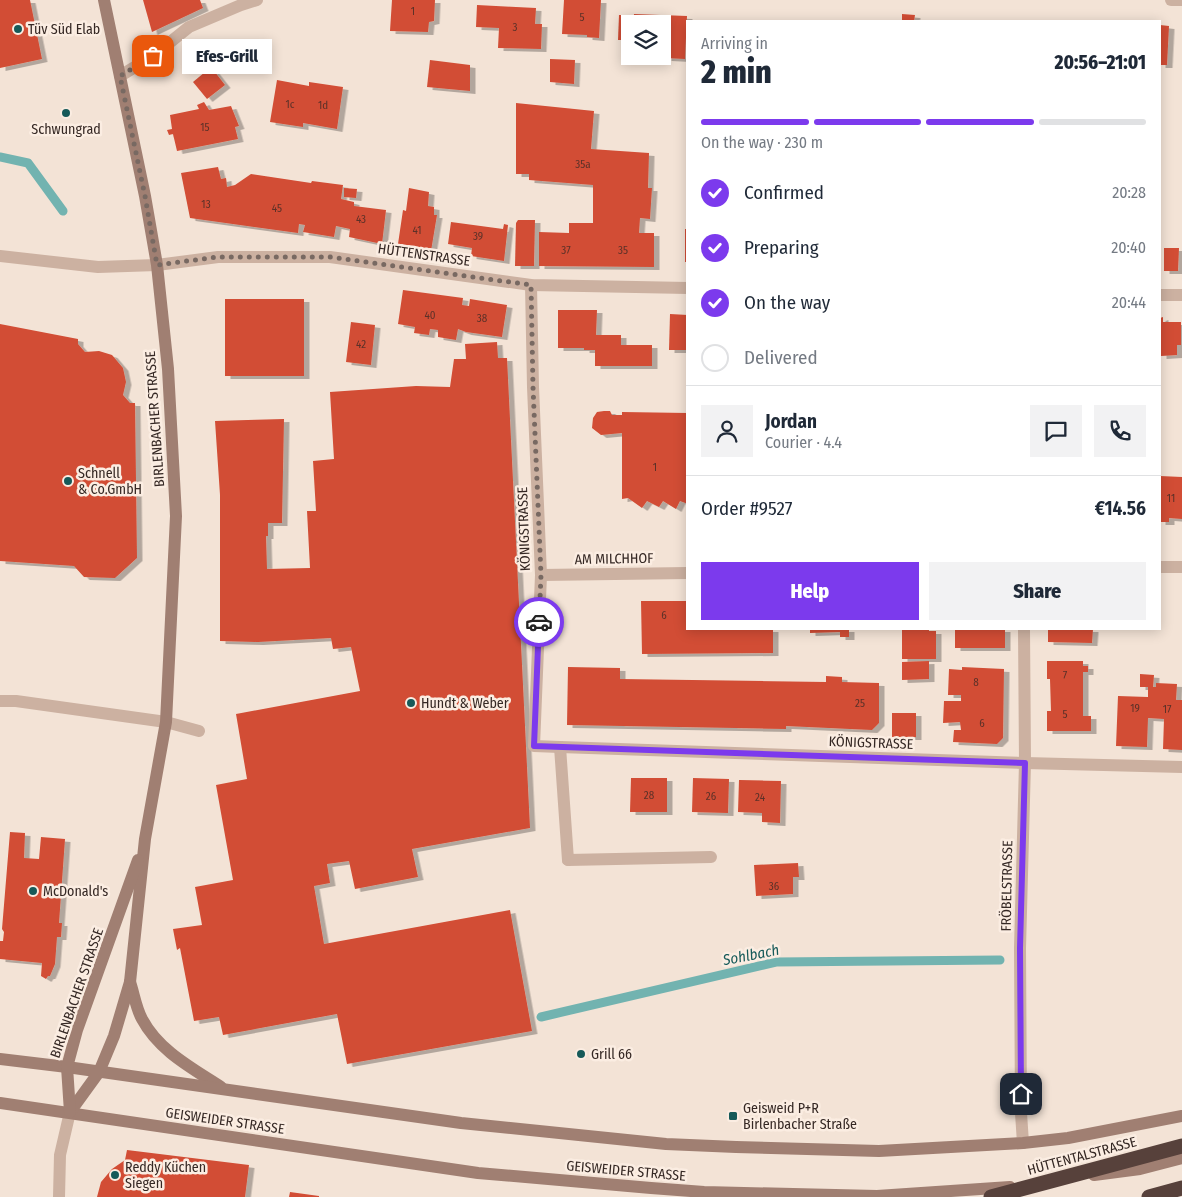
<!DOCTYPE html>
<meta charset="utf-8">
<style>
body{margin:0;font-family:"Fira Sans Condensed",sans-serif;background:#f2f2f3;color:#1f2937;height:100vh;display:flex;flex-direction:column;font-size:19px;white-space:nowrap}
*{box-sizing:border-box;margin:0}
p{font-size:16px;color:#747a83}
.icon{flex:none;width:28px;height:28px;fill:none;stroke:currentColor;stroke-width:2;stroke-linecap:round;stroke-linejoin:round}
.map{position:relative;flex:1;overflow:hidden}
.drawer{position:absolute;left:686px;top:20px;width:475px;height:610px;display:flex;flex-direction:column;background:#fff;border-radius:0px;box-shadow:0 2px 12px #0003}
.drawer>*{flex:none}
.tools{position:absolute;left:621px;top:15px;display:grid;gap:10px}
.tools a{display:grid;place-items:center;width:50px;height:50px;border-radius:0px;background:#fff;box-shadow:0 2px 12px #0003;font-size:25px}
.pin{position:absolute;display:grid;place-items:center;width:42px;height:42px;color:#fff;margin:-21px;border-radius:10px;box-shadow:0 2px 8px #0006}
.courier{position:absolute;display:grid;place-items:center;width:50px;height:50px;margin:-25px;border:4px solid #7c3aed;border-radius:50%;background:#fff;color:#222;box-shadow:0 1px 6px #0007}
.bubble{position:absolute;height:35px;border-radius:0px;background:#fff;box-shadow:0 2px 12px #0003;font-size:16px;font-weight:800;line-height:35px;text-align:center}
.summary em{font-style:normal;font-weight:800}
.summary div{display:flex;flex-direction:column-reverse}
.summary{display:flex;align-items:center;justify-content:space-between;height:85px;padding:0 15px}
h1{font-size:32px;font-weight:800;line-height:38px}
.bar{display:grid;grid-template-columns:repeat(4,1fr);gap:8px 5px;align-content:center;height:60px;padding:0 15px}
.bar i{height:6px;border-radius:4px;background:#e0e1e3}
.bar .current{background:#7c3aed}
.bar p{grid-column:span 4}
.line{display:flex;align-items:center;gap:12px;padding:0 15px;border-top:1px solid #e0e1e3}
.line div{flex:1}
.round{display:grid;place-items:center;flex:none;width:52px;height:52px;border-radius:0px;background:#f2f2f3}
ol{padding:0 15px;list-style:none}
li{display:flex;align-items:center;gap:15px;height:55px}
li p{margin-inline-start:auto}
li .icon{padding:5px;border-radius:50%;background:#7c3aed;color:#fff;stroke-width:4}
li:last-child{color:#747a83}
li i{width:28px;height:28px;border:2px solid #e0e1e3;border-radius:50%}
.button{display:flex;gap:10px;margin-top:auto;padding:10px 15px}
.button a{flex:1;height:58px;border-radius:0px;background:#7c3aed;color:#fff;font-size:20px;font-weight:800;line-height:58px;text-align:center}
.button a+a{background:#f2f2f3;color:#1f2937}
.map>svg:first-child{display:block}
</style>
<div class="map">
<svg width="1182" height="1197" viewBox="0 0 1182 1197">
<defs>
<filter id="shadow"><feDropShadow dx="5.5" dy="3" stdDeviation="0" flood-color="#0004"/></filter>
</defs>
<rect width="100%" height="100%" fill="#f3e3d6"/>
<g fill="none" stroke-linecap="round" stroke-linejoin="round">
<g stroke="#72b3b0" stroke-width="9">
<path d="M0 157 28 163 63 211"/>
<path d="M541 1017 776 962 1000 960"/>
</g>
</g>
<g fill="#d24d35" filter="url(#shadow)">
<path d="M0 0H30L42 59 0 68Z"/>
<path d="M143 0H200L203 8 152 32Z"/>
<path d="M392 0H435L434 21 429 22 428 32 390 31Z"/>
<path d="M564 0H601L599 38 587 37V35L562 34Z"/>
<path d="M477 5 536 8 535 24H542L541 49 498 48 499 28 476 27Z"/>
<path d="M634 14 687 16 685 59 666 58V53H662V24H633Z"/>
<path d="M902 14 915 15 914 21H902Z"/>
<path d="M619 15H631L630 40H618Z"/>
<path d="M1160 25 1169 26 1167 65H1160Z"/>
<path d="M550 59 575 60 574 84 550 82Z"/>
<path d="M430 60 470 65V91L427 87Z"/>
<path d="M211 67 225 85 207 99 193 82Z"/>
<path d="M277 80 309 86V82L343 87 337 129 303 123V127L270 122Z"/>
<path d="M204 102 209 110 231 106 239 126 235 127 238 139 177 151 173 134 169 135 167 130 172 129 170 115 199 109 197 105Z"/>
<path d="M516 103 594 111 591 149 649 153 648 188H652L650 219 640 218 639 233H654V267L539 266V232L569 233V223H593V185L529 180V174H516Z"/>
<path d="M218 167 221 179 226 178 227 187 235 185 251 174 311 183 312 181 343 185 341 199 354 202V206L386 210 382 244 349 237 350 229 336 226 334 237 303 232 305 225 299 224 298 233 190 218 181 173Z"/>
<path d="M344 188 357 189 356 198 344 197Z"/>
<path d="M409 188 429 192 428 206 434 207V215H437L431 251 417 249 418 247 398 244 403 210 406 211Z"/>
<path d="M518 220H535L534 266H515L516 223Z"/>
<path d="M451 222 503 229 504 224 508 225 504 261 471 256 472 248 448 244Z"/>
<rect x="685" y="229" width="3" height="33"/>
<path d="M1164 248H1179L1178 271H1164Z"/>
<path d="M403 290 463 298 462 305 469 306 470 299 507 305 502 337 466 332 458 329 456 340 438 337V330L430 329 429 335 414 333 415 327 398 324Z"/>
<rect x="225" y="299" width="79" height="77"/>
<path d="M558 310H597L596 335H621V345H652V366H595V350H584V348H558Z"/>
<path d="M670 314 688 315V350H669Z"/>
<path d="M1163 317V322H1181V345H1177V355L1161 356 1160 318Z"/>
<path d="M351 322 375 325 371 365 346 362Z"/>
<path d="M0 324 78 339V344L85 352 99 351 112 355 123 368 126 382 123 395 130 403H135L137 558 115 578 84 577 74 566 0 561Z"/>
<path d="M497 342 498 358H507L530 828 412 849 418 877 355 889 349 861 327 864 330 883 314 886 324 944 510 910 532 1031 347 1064 337 1014 223 1035 219 1017 194 1021 180 948 177 950 173 929 202 925 195 887 233 880 216 785 247 779 236 714 360 691 351 647 333 649 331 638 258 642 220 641V495L215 421 284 419 282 523H268V536H266L267 569 310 568 307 511H316L313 461 334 459 330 392 416 386 450 387 454 359H466L465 344Z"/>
<path d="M604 411H610L612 415H622V412L688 413V504L680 501 676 509 663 501 659 507 647 501 642 508 628 498 622 499V433L601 435 592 428 593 418 597 412Z"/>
<path d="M1160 476 1182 477V519L1169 518V522H1160Z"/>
<path d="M641 601H688V629H773V653L642 654Z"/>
<path d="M810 629H849V637H840V632L810 633Z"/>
<path d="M902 629H929V631H936V659H902Z"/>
<rect x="955" y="629" width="50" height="19"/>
<path d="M1048 629H1093L1092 643 1048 642Z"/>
<path d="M929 661V679L902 680V662Z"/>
<path d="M1047 661H1083V666H1088V672H1083V716H1091V731H1047V711H1051L1050 679H1047Z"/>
<path d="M568 667 620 668V679L826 682V676L842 677V682L879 683V723L872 730 786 726V729L567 725Z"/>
<path d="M962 667 1004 669 1003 738 997 744 953 742 954 730H961L960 722 943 723 944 701H961V695H948L949 669 962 670Z"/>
<path d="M1140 674 1154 675 1153 687H1156V683L1177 684 1176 700H1182V750L1163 749 1164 719 1148 718 1147 747 1116 746 1118 696 1148 697V687H1140Z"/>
<rect x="892" y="713" width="24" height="24"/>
<path d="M631 778H667V812H630Z"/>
<path d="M693 778 729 779 728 813 692 812Z"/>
<path d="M739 780 781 781 780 823 762 822V813L738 812Z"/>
<path d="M10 832 25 833 24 858 39 859 41 837 65 839 59 923H62L61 937H57L55 964 50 976H48L46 979 41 976 42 963 0 959V941H3L4 932 2 929Z"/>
<path d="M798 863 799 877H793V894L756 896 754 865Z"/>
<path d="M127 1150 249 1165 245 1197H97L101 1182 112 1169 125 1160Z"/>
<path d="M290 1192 319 1196V1197H289Z"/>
</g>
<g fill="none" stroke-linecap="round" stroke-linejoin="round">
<g stroke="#ccb1a1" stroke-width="12">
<path d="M531 285 533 387 541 575 534 746 560 747"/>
<path d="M1160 567H1182"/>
<path d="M541 575 688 573"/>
<path d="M0 701H16L166 722 199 731"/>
<path d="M568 860 711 857"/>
</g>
<g stroke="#ccb1a1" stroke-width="12">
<path d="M1171 0H1182"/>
<path d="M120 76 153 56 189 27 241 5 257 0"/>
<path d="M0 256 98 267 157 265 218 257H330L531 285 688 288"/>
<path d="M1160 295H1182"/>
<path d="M568 860 560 747 1025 763 1182 767"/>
<path d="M1023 1143 1021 1113 1020 948 1025 763 1024 629"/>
<path d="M59 1197 60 1155 70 1112"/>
</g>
<g stroke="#a07f72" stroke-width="12">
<path d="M130 982C134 994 136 1008 142 1019 159 1051 192 1068 221 1087"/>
<path d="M0 1059 67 1067 461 1123 666 1144 736 1147 879 1151 1023 1143 1068 1138 1182 1116"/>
<path d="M0 1103 478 1173 651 1188 704 1192 877 1196 1010 1187"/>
<path d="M70 1112 99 1072 114 1036 130 982 145 839 166 722 176 516 168 369 157 265 145 196 104 0"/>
<path d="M70 1112 67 1067 77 1030 138 860"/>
<path d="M1094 1175 1140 1169 1182 1158"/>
</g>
<path stroke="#57413b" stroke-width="15" d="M1149 1197 1182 1188"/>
<path stroke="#57413b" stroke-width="15" d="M991 1197 1182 1146"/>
</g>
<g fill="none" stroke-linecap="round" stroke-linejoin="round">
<path stroke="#786962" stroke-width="5" stroke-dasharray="0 9" d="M153 56 120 76 145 196 157 265 218 257H330L531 285 533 387 541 575 539 622"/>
<path stroke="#7c3aed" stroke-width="6" d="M539 622 534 746 1025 763 1020 948 1021 1094"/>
</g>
<g fill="#165a59" stroke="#fbede2" stroke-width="2">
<circle cx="18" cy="29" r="5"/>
<circle cx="66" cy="113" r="5"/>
<circle cx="68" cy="481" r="5"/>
<circle cx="411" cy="703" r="5"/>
<circle cx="33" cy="891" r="5"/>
<circle cx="581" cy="1054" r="5"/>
<rect x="728" y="1111" width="10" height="10" rx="2.5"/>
<circle cx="115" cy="1175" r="5"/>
</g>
<g text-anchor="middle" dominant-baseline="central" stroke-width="5" stroke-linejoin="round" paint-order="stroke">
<g font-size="11" fill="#5c3128">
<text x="413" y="11">1</text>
<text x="582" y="17">5</text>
<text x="515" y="27">3</text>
<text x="290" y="104">1c</text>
<text x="323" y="105">1d</text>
<text x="205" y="127">15</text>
<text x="583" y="164">35a</text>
<text x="206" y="204">13</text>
<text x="277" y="208">45</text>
<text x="361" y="219">43</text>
<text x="417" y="230">41</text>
<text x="478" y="236">39</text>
<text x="566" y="250">37</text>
<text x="623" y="250">35</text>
<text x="430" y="315">40</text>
<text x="482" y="318">38</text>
<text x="361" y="344">42</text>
<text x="655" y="467">1</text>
<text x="1171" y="498">11</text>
<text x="664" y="615">6</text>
<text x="1065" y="675">7</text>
<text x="976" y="682">8</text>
<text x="860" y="703">25</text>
<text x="1135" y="708">19</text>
<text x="1167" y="709">17</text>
<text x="1065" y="714">5</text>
<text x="982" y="723">6</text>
<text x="649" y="795">28</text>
<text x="711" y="796">26</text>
<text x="760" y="797">24</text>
<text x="774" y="886">36</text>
</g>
<g font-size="14" fill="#352824" stroke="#fbede2" text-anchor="start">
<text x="28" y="29">Tüv Süd Elab</text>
<text x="66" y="129" text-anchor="middle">Schwungrad</text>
<text x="78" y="473">Schnell<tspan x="78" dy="16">&amp; Co.GmbH</tspan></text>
<text x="421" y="703">Hundt &amp; Weber</text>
<text x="43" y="891">McDonald's</text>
<text x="591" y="1054">Grill 66</text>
<text x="743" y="1108">Geisweid P+R<tspan x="743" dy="16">Birlenbacher Straße</tspan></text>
<text x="125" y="1167">Reddy Küchen<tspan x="125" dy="16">Siegen</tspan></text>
</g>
<g font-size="14" fill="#352824" stroke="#fbede2">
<text transform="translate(424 255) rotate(8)">HÜTTENSTRASSE</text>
<text transform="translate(155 419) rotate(-94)">BIRLENBACHER STRASSE</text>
<text transform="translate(524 529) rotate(-92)">KÖNIGSTRASSE</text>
<text transform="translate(614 559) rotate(-1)">AM MILCHHOF</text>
<text transform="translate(871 743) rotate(2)">KÖNIGSTRASSE</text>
<text transform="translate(1007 886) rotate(-89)">FRÖBELSTRASSE</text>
<text transform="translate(77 993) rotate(-71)">BIRLENBACHER STRASSE</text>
<text transform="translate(225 1121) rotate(8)">GEISWEIDER STRASSE</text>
<text transform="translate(1082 1156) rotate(-15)">HÜTTENTALSTRASSE</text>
<text transform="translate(626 1171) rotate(5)">GEISWEIDER STRASSE</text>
</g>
<g font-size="15" font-style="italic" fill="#165a59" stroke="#fbede2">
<text transform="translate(751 955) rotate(-11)">Sohlbach</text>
</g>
</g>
</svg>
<div class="tools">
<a><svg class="icon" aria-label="layers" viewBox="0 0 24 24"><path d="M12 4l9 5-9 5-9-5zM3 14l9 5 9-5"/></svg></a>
</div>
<div class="pin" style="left:153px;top:56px;background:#ea580c"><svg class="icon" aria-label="bag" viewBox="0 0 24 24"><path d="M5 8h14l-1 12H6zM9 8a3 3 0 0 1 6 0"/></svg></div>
<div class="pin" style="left:1021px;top:1094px;background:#1f2937"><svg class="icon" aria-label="home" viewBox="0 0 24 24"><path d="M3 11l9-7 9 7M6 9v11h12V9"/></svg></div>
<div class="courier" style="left:539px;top:622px"><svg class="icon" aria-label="car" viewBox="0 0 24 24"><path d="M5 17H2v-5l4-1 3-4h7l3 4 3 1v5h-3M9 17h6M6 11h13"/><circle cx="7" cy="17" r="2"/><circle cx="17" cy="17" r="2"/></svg></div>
<div class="bubble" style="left:182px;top:39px;width:90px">Efes-Grill</div>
<section class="drawer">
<div class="summary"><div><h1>2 min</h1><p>Arriving in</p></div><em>20:56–21:01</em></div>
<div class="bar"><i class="current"></i><i class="current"></i><i class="current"></i><i></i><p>On the way · 230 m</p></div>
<ol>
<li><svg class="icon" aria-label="check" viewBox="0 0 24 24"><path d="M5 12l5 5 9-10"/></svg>Confirmed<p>20:28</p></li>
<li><svg class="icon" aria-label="check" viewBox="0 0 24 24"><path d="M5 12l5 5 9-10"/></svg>Preparing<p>20:40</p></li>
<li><svg class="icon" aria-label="check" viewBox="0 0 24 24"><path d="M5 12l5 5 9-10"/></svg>On the way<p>20:44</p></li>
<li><i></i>Delivered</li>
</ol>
<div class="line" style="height:90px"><a class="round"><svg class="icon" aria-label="person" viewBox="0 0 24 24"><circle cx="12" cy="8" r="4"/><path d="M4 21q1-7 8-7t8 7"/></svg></a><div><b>Jordan</b><p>Courier · 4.4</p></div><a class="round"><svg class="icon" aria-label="chat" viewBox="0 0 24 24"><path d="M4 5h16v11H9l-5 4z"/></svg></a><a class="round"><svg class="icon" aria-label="phone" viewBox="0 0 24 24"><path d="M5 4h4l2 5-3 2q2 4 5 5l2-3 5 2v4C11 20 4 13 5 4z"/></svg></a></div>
<div class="line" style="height:65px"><div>Order #9527</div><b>€14.56</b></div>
<div class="button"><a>Help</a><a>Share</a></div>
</section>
</div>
